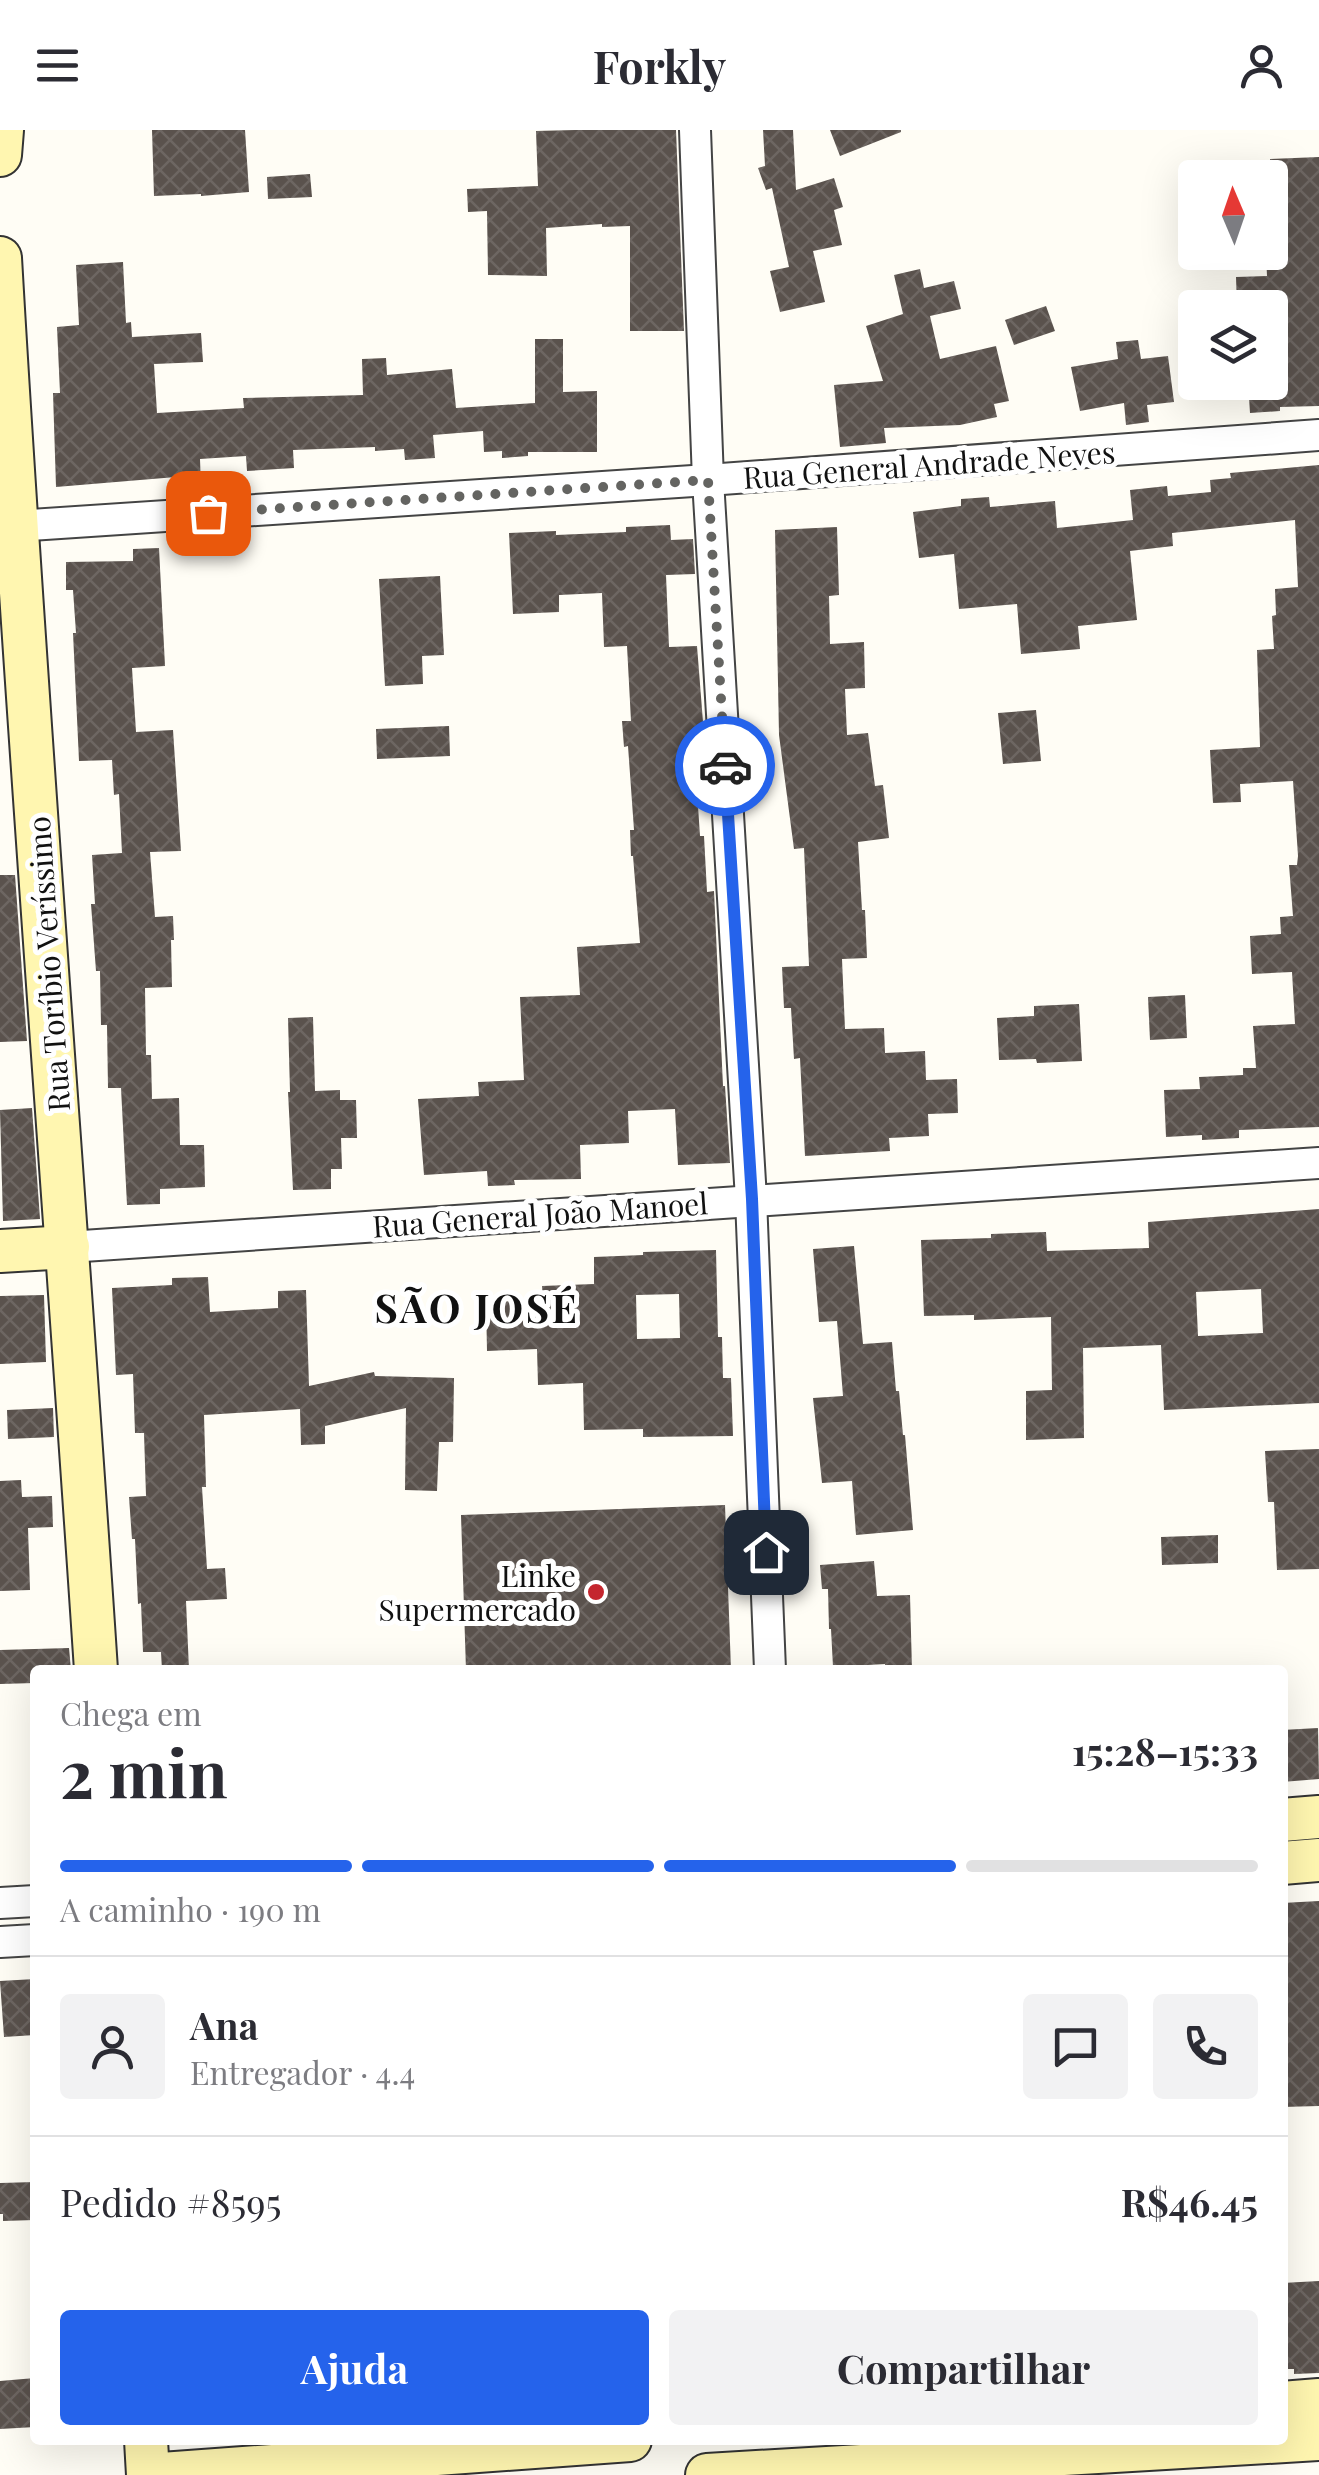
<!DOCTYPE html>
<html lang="pt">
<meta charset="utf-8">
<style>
body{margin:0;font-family:"Playfair Display",serif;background:#f2f2f3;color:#2b2b33;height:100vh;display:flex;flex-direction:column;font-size:38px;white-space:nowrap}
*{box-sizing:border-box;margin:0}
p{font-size:32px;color:#7c7c81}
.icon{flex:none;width:55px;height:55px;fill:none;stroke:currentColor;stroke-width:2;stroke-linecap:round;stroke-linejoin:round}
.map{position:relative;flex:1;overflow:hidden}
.sheet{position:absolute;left:30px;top:1535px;width:1258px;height:780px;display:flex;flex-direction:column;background:#fff;border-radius:10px;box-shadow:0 10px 40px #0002}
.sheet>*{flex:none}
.needle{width:65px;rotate:358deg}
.tools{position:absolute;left:1178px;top:30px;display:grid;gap:20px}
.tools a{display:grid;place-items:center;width:110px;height:110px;border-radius:10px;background:#fff;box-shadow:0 10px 40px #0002;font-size:50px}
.pin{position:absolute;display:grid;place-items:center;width:85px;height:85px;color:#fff;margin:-42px;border-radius:20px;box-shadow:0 5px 15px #0006}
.courier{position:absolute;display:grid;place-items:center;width:100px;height:100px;margin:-50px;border:8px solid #2563eb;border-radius:50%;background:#fff;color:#222;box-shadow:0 2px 12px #0007}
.headline em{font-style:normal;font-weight:700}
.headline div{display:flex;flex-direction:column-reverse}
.headline{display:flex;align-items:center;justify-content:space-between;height:170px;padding:0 30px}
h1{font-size:65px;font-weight:700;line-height:75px}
.bar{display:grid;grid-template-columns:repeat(4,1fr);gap:15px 10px;align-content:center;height:120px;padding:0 30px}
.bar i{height:12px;border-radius:8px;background:#e1e1e2}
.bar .current{background:#2563eb}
.bar p{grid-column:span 4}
.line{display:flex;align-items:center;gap:25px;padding:0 30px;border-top:2px solid #e1e1e2}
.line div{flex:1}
.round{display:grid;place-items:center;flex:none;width:105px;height:105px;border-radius:10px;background:#f2f2f3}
.cta{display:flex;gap:20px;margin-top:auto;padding:20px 30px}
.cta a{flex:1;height:115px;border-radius:10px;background:#2563eb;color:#fff;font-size:40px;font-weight:700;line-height:115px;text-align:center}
.cta a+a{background:#f2f2f3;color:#2b2b33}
header{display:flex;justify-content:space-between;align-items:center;height:130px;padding:0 30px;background:#fff;font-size:45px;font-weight:700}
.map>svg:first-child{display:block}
</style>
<header><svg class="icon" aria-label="menu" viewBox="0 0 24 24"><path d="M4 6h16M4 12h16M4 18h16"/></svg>Forkly<svg class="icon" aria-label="person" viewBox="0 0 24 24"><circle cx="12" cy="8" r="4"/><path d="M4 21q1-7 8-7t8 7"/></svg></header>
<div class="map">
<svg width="1319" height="2345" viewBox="0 0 1319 2345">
<defs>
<pattern id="building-cross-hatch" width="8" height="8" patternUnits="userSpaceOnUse" patternTransform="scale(2.5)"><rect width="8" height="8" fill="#5a524d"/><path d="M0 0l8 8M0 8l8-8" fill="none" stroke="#6d6662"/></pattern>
</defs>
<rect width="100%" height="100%" fill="#fffdf5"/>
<g fill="url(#building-cross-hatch)" fill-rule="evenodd">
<path d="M152 0H245L249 62 201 66V64L154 66Z"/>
<path d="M575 0H676L684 201H630V96L602 97V94L546 98 547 146 488 145 487 81 468 82 467 59 538 56 536 1Z"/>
<path d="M763 0H793L796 60 834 48 843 77 834 80 842 115 813 121 825 172 780 182 770 141 789 137 772 58 766 60 758 38 765 36Z"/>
<path d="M830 0H901V2L840 26Z"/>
<path d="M1319 27V276L1280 277V281L1250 283 1248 252H1270V176L1237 177 1236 147 1267 146 1266 124H1270V29Z"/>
<path d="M310 44 312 67 268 69 267 47Z"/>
<path d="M123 132 126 193 131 192 132 207 201 203 203 232 154 234 157 283 244 278 243 268 363 265 362 229 386 228 387 245 452 239 456 278 535 273V209H563V262L597 261V322H528V326L502 328V321L484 322 483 301 433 305 435 328 405 330 404 319 375 321V317L293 320 294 338 247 341 246 326 200 329 201 357 177 359 176 347 56 357 53 263H60L57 197 79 195 76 135Z"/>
<path d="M920 139 924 158 954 151 961 179 930 186 940 229 996 216 1009 271 994 274 997 287 960 295 884 298 886 313 840 317 834 255 883 251 866 196 903 184 894 145Z"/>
<path d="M1046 176 1055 201 1014 215 1005 190Z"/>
<path d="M1138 210 1141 229 1168 226 1174 272 1147 275 1149 292 1126 295 1124 273 1080 281 1071 237 1118 229 1116 212Z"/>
<path d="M1319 335V997L1239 1000V1008L1202 1010V1005L1166 1007 1164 960 1200 959 1199 947 1243 945V938H1256L1253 896 1295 894 1292 842 1252 844 1250 806 1281 804 1280 787 1293 786 1289 735H1297L1298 726 1293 651 1240 654 1241 672 1213 673 1210 620 1260 617 1257 520 1274 519 1272 486 1276 485 1275 459 1298 457 1295 390 1172 403 1173 416 1130 421 1137 490 1078 496 1080 519 1021 524 1017 474 959 479 954 424 919 428 913 382 961 376V369L989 367 990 377 1055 371 1057 398 1133 390 1130 360 1167 356 1168 366 1211 362 1210 350 1231 348 1230 343Z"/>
<path d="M670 395 671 410 693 409 695 444 666 445 669 517 697 516 706 630H695L698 676 700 706H704L707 762 714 761 723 956H725L730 1033 678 1035 675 979 628 981 629 1013 580 1015 581 1049 514 1050 515 1055 488 1056 487 1041 424 1045 418 969 479 966 478 952 524 950 520 867 580 865 577 817 640 813 633 726H631L630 700H634L628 616 624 617 622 591H631L627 516 604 517 602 463 559 465V482L513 484 509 403 556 401V405L626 402V397Z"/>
<path d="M837 397 839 465 829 466 830 514 864 512 865 558 845 559 847 605 868 603 875 656 883 655 889 708 858 712 862 780H865L867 828 842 829 845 899 884 898 885 923 925 921 926 950 957 949 958 983 928 984 929 1006 889 1008 890 1021 805 1026 800 928 794 929 791 878H784L782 837 809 836 804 718 794 719 779 605 775 400Z"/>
<path d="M159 418 165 536 132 538 136 602 173 600 181 721 150 722 155 787 173 786 174 810H171L172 857 145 858 146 925H151L152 969 179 968 180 1015H204L205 1057 160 1059V1074L127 1075 121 958H108L107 895H101L100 841H96L91 774H95L92 725 122 723 119 664 114 665 112 630 79 631 73 503H76L73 460H66V432L133 431V419Z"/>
<path d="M440 446 444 525 422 526 423 554 385 556 379 449Z"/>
<path d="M1036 580 1041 631 1003 634 998 583Z"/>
<path d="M449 596 450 626 377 629 376 599Z"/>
<path d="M0 745H15L27 911 0 912Z"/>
<path d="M1185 865 1187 908 1150 910 1148 867Z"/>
<path d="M1079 874 1082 931 1037 933 1036 929 999 930 997 888 1034 886V876Z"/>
<path d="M313 887 315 961 340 960V970H356L357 1008H341L342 1039H331V1059L293 1060 288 962H290L288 888Z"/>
<path d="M32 978 40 1089 3 1091 0 980Z"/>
<path d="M1319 1079V1273L1164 1280 1161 1215 1083 1218 1084 1308 1026 1310V1261L1052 1260 1051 1187 974 1190V1185L924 1186 921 1110 991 1108V1104L1046 1102 1047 1121 1149 1118 1148 1092ZM1261 1159 1263 1203 1198 1206 1196 1162Z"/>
<path d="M854 1116 863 1214 892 1212 896 1261H899L903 1305H905L913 1400 856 1405 852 1351 822 1353 813 1268 843 1266 837 1191 819 1192 813 1119Z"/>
<path d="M716 1120 718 1207H722L723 1248H731L733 1306 643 1307V1299L584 1300 583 1253 538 1255 537 1219 487 1221 486 1172 543 1170 542 1156 594 1154V1127L643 1125V1122ZM679 1164 680 1208 637 1209 636 1165Z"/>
<path d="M208 1147 210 1182 278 1178V1161L306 1160 309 1256 374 1242 375 1246 454 1248 453 1312H439L437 1361 405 1360 406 1278 325 1296V1314L301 1315 300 1279 204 1285 206 1357H202L207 1439 225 1438 227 1469 186 1471 189 1540H162L161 1522H143L141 1473 138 1474 135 1409H132L129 1367 146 1366 144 1303H135L133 1244 116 1245 112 1158 172 1155V1148Z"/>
<path d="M44 1165 46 1232 0 1234V1166Z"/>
<path d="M53 1278 54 1307 8 1309 7 1280Z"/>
<path d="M1319 1319V1439L1277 1440 1274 1372H1268L1265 1321Z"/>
<path d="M21 1350 22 1367 52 1366 53 1397 28 1398 30 1460 0 1461V1351Z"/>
<path d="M725 1375 731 1540H466L461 1385Z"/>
<path d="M1218 1405V1433L1162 1435 1161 1407Z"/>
<path d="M874 1431 877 1466 910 1465 912 1540H885V1534L833 1537 831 1499H829L828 1459H822L820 1435Z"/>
<path d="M69 1518 71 1540H35V1553L0 1554V1520Z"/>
<path d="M1318 1598 1319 1649 1282 1652V1600Z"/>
<path d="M1319 1771V1976L1282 1977V1773Z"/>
<path d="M35 1849V1905L4 1907 0 1851Z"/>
<path d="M35 2052V2090L3 2091V2084H0V2053Z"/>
<path d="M1319 2151V2243L1294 2244V2239H1282V2153Z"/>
<path d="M35 2248V2297L0 2299V2251Z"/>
</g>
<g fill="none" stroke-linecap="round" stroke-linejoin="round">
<g stroke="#444" stroke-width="34">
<g id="street">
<path d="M695 0 708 350 751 1069 770 1540"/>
<path d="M0 397 708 350 1319 305"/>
<path d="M68 1117 1319 1033"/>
<path d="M0 1773 35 1771"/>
<path d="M0 1812 35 1810"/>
</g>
</g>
<g stroke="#333" stroke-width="46">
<g id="secondary">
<path d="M0 25 2 0"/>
<path d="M0 128C27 599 65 1069 96 1540"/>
<path d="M0 1121 68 1117"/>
<path d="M1282 1690 1319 1687"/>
<path d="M1282 1733 1319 1730"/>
<path d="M1282 2273 1319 2270"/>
<path d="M146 2310 148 2345"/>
<path d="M148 2345 630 2310"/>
<path d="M707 2345 1319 2309"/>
</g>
</g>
<use href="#street" stroke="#fff" stroke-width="30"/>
<use href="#secondary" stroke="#fff6b0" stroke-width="42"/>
</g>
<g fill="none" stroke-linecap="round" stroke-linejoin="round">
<path stroke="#646461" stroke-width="10" stroke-dasharray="0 18" d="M208 383 708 350 725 636"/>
<path stroke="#2563eb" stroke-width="12" d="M725 636 752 1069 766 1422"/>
</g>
<circle fill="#c4262e" stroke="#fff" stroke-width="4" cx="596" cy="1462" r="10"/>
<g text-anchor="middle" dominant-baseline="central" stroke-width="10" stroke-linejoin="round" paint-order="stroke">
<g font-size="30" fill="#111" stroke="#fff">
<text transform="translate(929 334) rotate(-4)">Rua General Andrade Neves</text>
<text transform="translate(48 834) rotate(-94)">Rua Toríbio Veríssimo</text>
<text transform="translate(540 1084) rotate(-4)">Rua General João Manoel</text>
</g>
<g font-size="30" fill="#111" stroke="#fff" text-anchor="end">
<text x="576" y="1445">Linke<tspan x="576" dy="34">Supermercado</tspan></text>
</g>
<g font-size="40" font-weight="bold" letter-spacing="2.5" fill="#111" stroke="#fff">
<text x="477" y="1176">SÃO JOSÉ</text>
</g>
</g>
</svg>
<div class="tools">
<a><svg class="needle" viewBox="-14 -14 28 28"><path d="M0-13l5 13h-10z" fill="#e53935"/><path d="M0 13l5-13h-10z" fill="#7c7c81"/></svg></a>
<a><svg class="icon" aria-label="layers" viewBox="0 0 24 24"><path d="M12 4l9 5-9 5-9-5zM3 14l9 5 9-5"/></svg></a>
</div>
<div class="pin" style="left:208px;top:383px;background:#ea580c"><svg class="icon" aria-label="bag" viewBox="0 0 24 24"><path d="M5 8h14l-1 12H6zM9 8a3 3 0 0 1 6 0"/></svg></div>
<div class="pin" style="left:766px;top:1422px;background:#1f2937"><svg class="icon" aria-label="home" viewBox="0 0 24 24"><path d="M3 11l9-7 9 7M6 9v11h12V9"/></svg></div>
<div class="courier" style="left:725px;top:636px"><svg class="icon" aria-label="car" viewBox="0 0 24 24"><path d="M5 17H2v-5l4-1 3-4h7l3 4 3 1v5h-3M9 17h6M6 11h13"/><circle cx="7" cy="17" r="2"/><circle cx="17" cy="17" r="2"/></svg></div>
<section class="sheet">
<div class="headline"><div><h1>2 min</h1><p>Chega em</p></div><em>15:28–15:33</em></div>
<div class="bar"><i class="current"></i><i class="current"></i><i class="current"></i><i></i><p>A caminho · 190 m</p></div>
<div class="line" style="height:180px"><a class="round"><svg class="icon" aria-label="person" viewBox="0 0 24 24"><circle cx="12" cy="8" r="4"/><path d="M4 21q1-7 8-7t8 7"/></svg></a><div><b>Ana</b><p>Entregador · 4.4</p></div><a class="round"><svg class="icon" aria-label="chat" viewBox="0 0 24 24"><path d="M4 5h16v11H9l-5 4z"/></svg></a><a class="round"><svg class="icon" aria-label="phone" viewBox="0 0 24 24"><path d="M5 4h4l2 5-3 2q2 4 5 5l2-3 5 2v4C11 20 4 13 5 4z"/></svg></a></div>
<div class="line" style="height:130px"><div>Pedido #8595</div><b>R$46.45</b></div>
<div class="cta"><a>Ajuda</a><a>Compartilhar</a></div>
</section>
</div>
